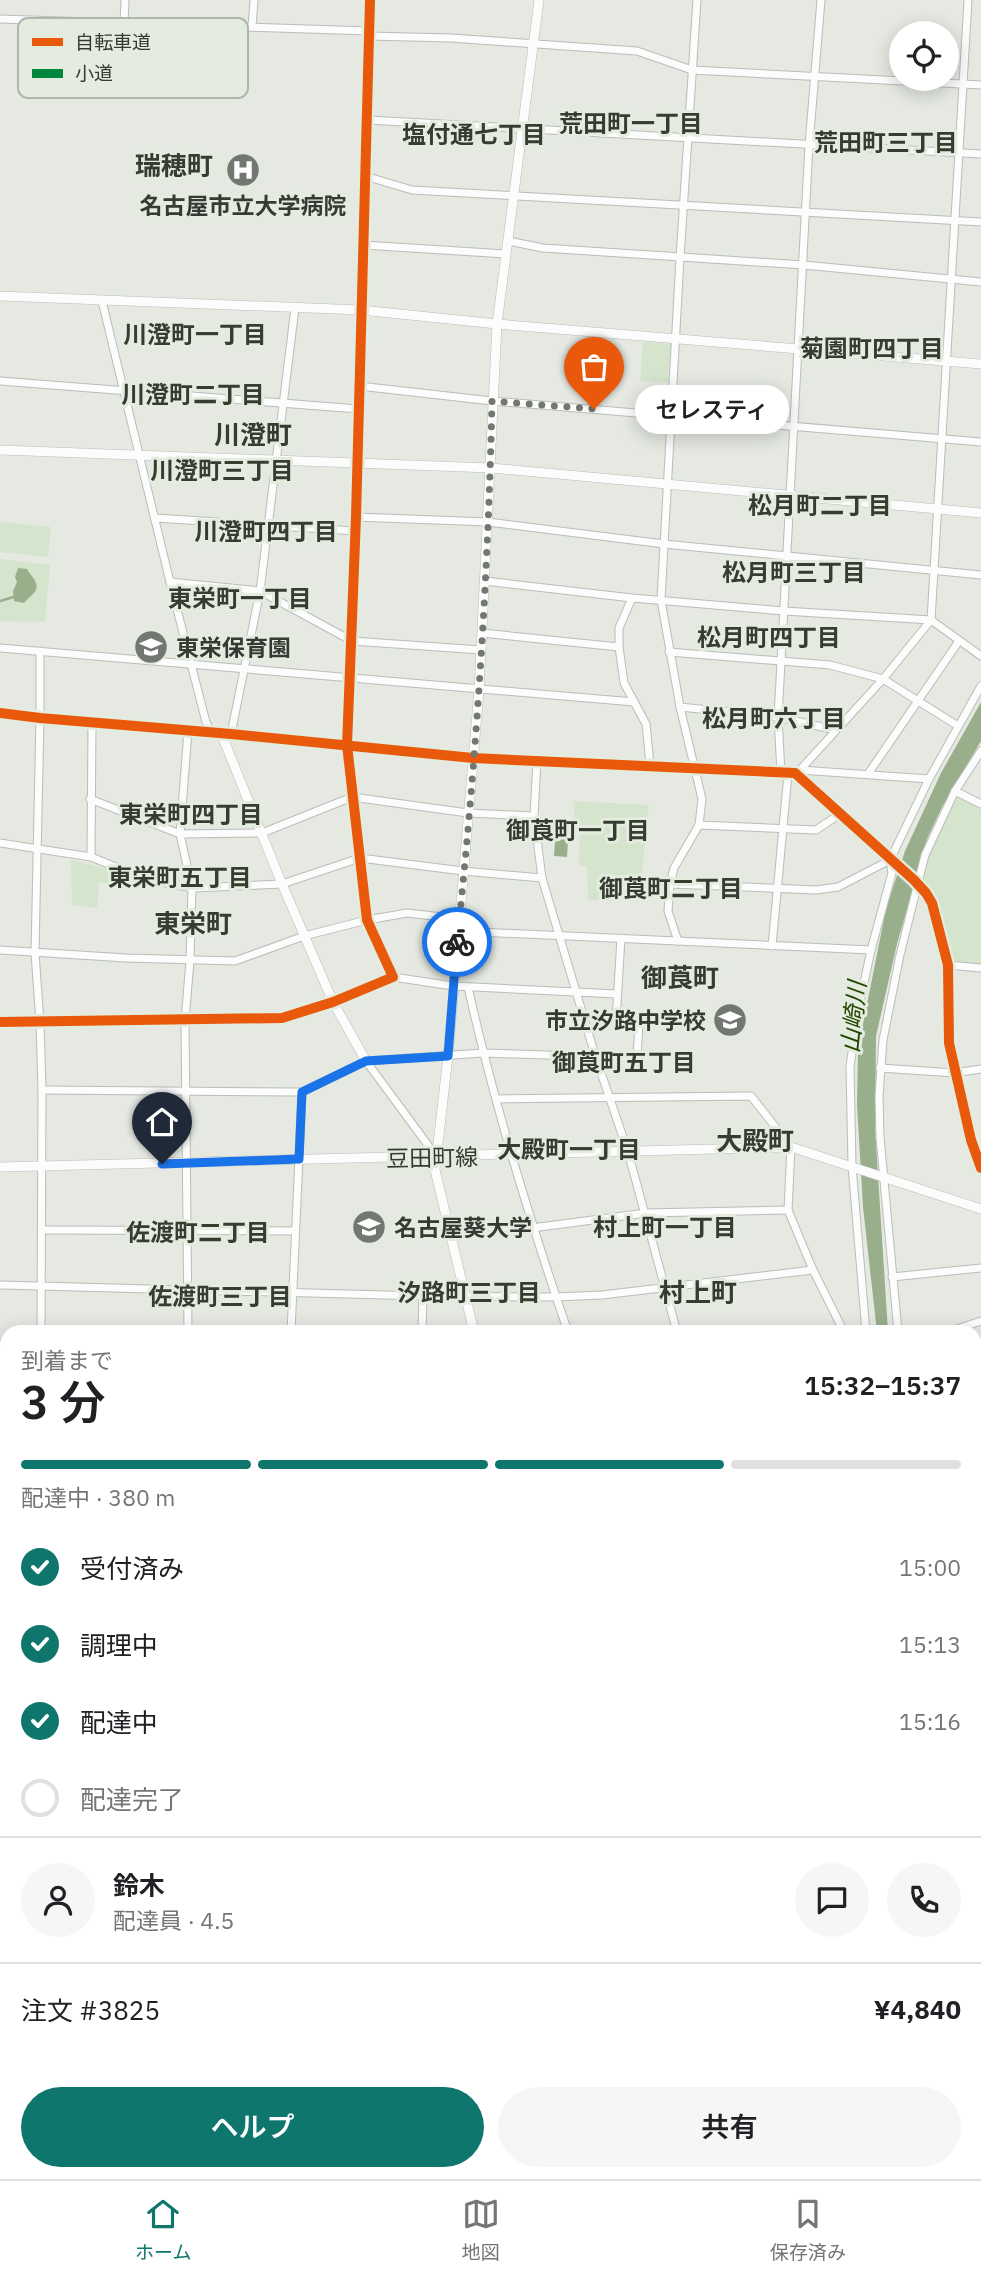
<!DOCTYPE html>
<html lang="ja">
<meta charset="utf-8">
<style>
body{margin:0;font-family:"IBM Plex Sans","Noto Sans JP",sans-serif;background:#f6f6f6;color:#202124;height:100vh;display:flex;flex-direction:column;font-size:26px;white-space:nowrap}
*{box-sizing:border-box;margin:0}
p{font-size:23px;color:#757577}
.icon{flex:none;width:38px;height:38px;fill:none;stroke:currentColor;stroke-width:2;stroke-linecap:round;stroke-linejoin:round}
.map{position:relative;flex:1;overflow:hidden}
.details{position:absolute;left:0px;top:1325px;width:982px;height:856px;display:flex;flex-direction:column;background:#fff;border-radius:21px 21px 0 0;box-shadow:0 4px 18px #0003}
.details>*{flex:none}
.tools{position:absolute;left:889px;top:21px;display:grid;gap:14px}
.tools a{display:grid;place-items:center;width:70px;height:70px;border-radius:50%;background:#fff;box-shadow:0 4px 18px #0003;font-size:35px}
.pin{position:absolute;display:grid;place-items:center;width:60px;height:60px;color:#fff;margin:-72px -30px;border-radius:50% 50% 50% 0;rotate:-45deg;box-shadow:0 0 7px #0007}
.pin .icon{rotate:45deg}
.courier{position:absolute;display:grid;place-items:center;width:70px;height:70px;margin:-35px;border:5px solid #1a73e8;border-radius:50%;background:#fff;color:#222;box-shadow:0 2px 9px #0007}
.bubble{position:absolute;height:49px;border-radius:24px;background:#fff;box-shadow:0 4px 18px #0003;font-size:23px;font-weight:600;line-height:49px;text-align:center}
.summary em{font-style:normal;font-weight:600}
.summary div{display:flex;flex-direction:column-reverse}
.summary{display:flex;align-items:center;justify-content:space-between;height:119px;padding:0 21px}
h1{font-size:46px;font-weight:600;line-height:52px}
.bar{display:grid;grid-template-columns:repeat(4,1fr);gap:10px 7px;align-content:center;height:84px;padding:0 21px}
.bar i{height:9px;border-radius:5px;background:#e0e0e0}
.bar .active{background:#0f766e}
.bar p{grid-column:span 4}
.line{display:flex;align-items:center;gap:18px;padding:0 21px;border-top:2px solid #e0e0e0}
.line div{flex:1}
.round{display:grid;place-items:center;flex:none;width:74px;height:74px;border-radius:37px;background:#f6f6f6}
ol{padding:0 21px;list-style:none}
li{display:flex;align-items:center;gap:21px;height:77px}
li p{margin-inline-start:auto}
li .icon{padding:7px;border-radius:50%;background:#0f766e;color:#fff;stroke-width:4}
li:last-child{color:#757577}
li i{width:38px;height:38px;border:4px solid #e0e0e0;border-radius:50%}
.action{display:flex;gap:14px;margin-top:auto;padding:14px 21px}
.action a{flex:1;height:80px;border-radius:42px;background:#0f766e;color:#fff;font-size:28px;font-weight:600;line-height:80px;text-align:center}
.action a+a{background:#f6f6f6;color:#202124}
.dock{display:flex;justify-content:space-around;align-items:center;height:98px;border-top:2px solid #e0e0e0;background:#fff;font-size:19px;color:#757577}
.dock a{display:grid;justify-items:center;gap:4px}
.dock .active{color:#0f766e}
.map>svg:first-child{display:block}
</style>
<div class="map">
<svg width="981" height="2179" viewBox="0 0 981 2179">
<rect width="100%" height="100%" fill="#e5e9e2"/>
<g fill="#d5e4cc">
<path d="M643 342 671 344 668 382 640 381Z"/>
<path d="M0 522 51 527 48 557 0 552Z"/>
<path d="M0 559 50 565 45 622 0 621Z"/>
<path d="M955 791 981 804V968L948 965 932 903 914 880 920 873Z"/>
<path d="M573 801 649 805 639 901 588 900 587 866 579 865 580 823 575 822Z"/>
<path d="M71 860 121 872 119 883H99L97 908 72 905Z"/>
<path d="M975 1564 981 1584V1663L975 1643Z"/>
<path d="M981 1745V1792L975 1774V1746Z"/>
<path d="M981 1811V2179H520V2174H975V1847Z"/>
</g>
<g fill="#99af8b">
<path d="M18 568 27 569C32 578 43 585 32 595 29 598 26 600 24 603L14 601 13 591 17 582 15 577Z"/>
<path d="M981 702V741L942 807 927 839 897 944 876 1036 875 1128 888 1332H877L863 1207 857 1105 858 1049 886 909 905 851 941 773Z"/>
<path d="M556 826H569L567 857 554 856Z"/>
</g>
<g fill="none" stroke-linecap="round" stroke-linejoin="round">
<path stroke="#99af8b" stroke-width="2.5" d="M0 601 17 596"/>
<g stroke="#babdb8" stroke-width="9">
<g id="minor">
<path d="M0 19 368 31"/>
<path d="M124 23 125 0"/>
<path d="M252 27 254 0"/>
<path d="M368 36 451 38 637 51 692 70 981 85"/>
<path d="M368 120 981 154"/>
<path d="M365 176 412 190 981 222"/>
<path d="M508 241 543 248 804 265 981 282"/>
<path d="M363 245 506 254"/>
<path d="M102 301 170 582 206 722 211 732"/>
<path d="M0 381 358 409"/>
<path d="M359 386 492 401 981 442"/>
<path d="M356 517 488 522 664 544 981 575"/>
<path d="M155 518 355 531"/>
<path d="M485 581 632 598 784 611 931 620 981 656"/>
<path d="M170 582 260 591 352 641 481 650"/>
<path d="M632 598 619 628V647L624 683 646 724 650 765"/>
<path d="M482 633 619 647"/>
<path d="M0 648 634 702"/>
<path d="M40 651V718L35 953 40 1022 42 1090 41 1332"/>
<path d="M669 652 830 665 883 679 958 726"/>
<path d="M680 707 778 717 835 730"/>
<path d="M188 731 180 834 192 888 190 961 185 1020 188 1332"/>
<path d="M231 734 260 591 295 308"/>
<path d="M537 760 534 816 542 878 595 1055 628 1152 677 1332"/>
<path d="M800 770 929 779"/>
<path d="M781 773 778 717 781 662 809 145 821 0"/>
<path d="M795 773 800 770 883 679 931 620 968 0"/>
<path d="M868 774 959 641"/>
<path d="M955 791 981 804"/>
<path d="M90 799 180 834 262 833 352 797 468 813 534 816"/>
<path d="M699 825 816 830 840 814"/>
<path d="M0 843 91 857 146 879 192 888 282 884 360 858 463 871 542 878"/>
<path d="M91 857 92 721"/>
<path d="M670 884 816 890 838 887 890 860"/>
<path d="M458 931 871 950"/>
<path d="M678 941 668 911 670 884 674 868 699 825 702 799 680 707 661 600 680 258 697 0"/>
<path d="M772 946 788 774"/>
<path d="M0 950 126 958 235 961 304 936 367 920 407 913 459 919"/>
<path d="M948 965 981 968"/>
<path d="M393 977 453 986 617 994"/>
<path d="M468 987C494 1104 529 1218 568 1332"/>
<path d="M0 1022 282 1018 333 1002 393 977 367 920 347 745 356 517 370 0"/>
<path d="M366 1061 436 1156"/>
<path d="M880 1068 955 1073 981 1069"/>
<path d="M42 1090 302 1092 366 1061 483 1053 637 1058 639 1022 616 1021 621 938"/>
<path d="M497 1099 751 1096 791 1147 788 1210 813 1270 844 1332"/>
<path d="M448 1225 532 1228 646 1213 788 1210"/>
<path d="M42 1230 295 1231"/>
<path d="M892 1277 981 1268"/>
<path d="M0 1285 423 1296 556 1297 602 1295 813 1270"/>
<path d="M291 1332 302 1092"/>
<path d="M422 1332 423 1296"/>
<path d="M866 1332 852 1166 850 1067 857 1016 871 950 892 873 890 860 929 779 981 686"/>
<path d="M898 1332 880 1137 879 1096 883 1040 900 955 925 855 955 791 981 751"/>
<path d="M948 1332 981 1321"/>
<path d="M0 1344H7"/>
<path d="M0 1422 7 1421"/>
<path d="M0 1659H7"/>
<path d="M0 1778 7 1779"/>
<path d="M975 1786C980 1804 977 1823 975 1842"/>
<path d="M0 1891H7"/>
<path d="M0 2010H7"/>
<path d="M118 2174V2179"/>
<path d="M37 2179V2174"/>
<path d="M264 2179V2174"/>
<path d="M395 2179V2174"/>
<path d="M891 2179V2174"/>
</g>
</g>
<g stroke="#babdb8" stroke-width="10">
<g id="tertiary">
<path d="M0 296 361 310 497 324 981 364"/>
<path d="M0 450 491 468 981 513"/>
<path d="M0 713 40 718 231 734 473 758 795 773 914 880 926 893 932 903 948 965 949 1043 971 1140 981 1168"/>
<path d="M221 733 282 884 333 1002 366 1061"/>
<path d="M0 1167 791 1147 981 1209"/>
<path d="M474 1332 435 1170 448 1056 479 690 497 324 539 0"/>
<path d="M0 1540H7"/>
<path d="M0 2145H7"/>
<path d="M927 2174 981 2175"/>
<path d="M511 2179V2174"/>
</g>
</g>
<use href="#minor" stroke="#fbfcfb" stroke-width="7"/>
<use href="#tertiary" stroke="#fbfcfb" stroke-width="9"/>
<g stroke="#00873e" stroke-width="9" stroke-dasharray="18 9" stroke-linecap="butt">
<path d="M975 1651 981 1670"/>
<path d="M975 1736 981 1734"/>
</g>
<g stroke="#e4ecdf" stroke-width="15">
<g id="cycleway">
<path d="M0 713 40 718 231 734 473 758 795 773 914 880 926 893 932 903 948 965 949 1043 971 1140 981 1168"/>
<path d="M0 1022 282 1018 333 1002 393 977 367 920 347 745 356 517 370 0"/>
</g>
</g>
<use href="#cycleway" stroke="#e8590c" stroke-width="10"/>
</g>
<g fill="none" stroke-linecap="round" stroke-linejoin="round">
<path stroke="#737771" stroke-width="7" stroke-dasharray="0 12.6" d="M457 942C476 762 488 581 492 401L594 409"/>
<path stroke="#1a73e8" stroke-width="9" d="M162 1164 299 1159 302 1092 366 1061 448 1056 457 942"/>
</g>
<defs>
<g id="hospital-disc" transform="scale(1.75)"><circle r="9.5" fill="#737771" stroke="#e4ecdf"/><path d="M-5-5h3v3.5h4V-5h3V5h-3V1.5h-4V5h-3Z" fill="#fff"/></g>
<g id="school-disc" transform="scale(1.75)"><circle r="9.5" fill="#737771" stroke="#e4ecdf"/><path d="M0-5L7-2L0 1L-7-2ZM-4 1L0 2.5L4 1V4Q0 6-4 4Z" fill="#fff"/></g>
<g id="university-disc" transform="scale(1.75)"><circle r="9.5" fill="#737771" stroke="#e4ecdf"/><path d="M0-5L7-2L0 1L-7-2ZM-4 1L0 2.5L4 1V4Q0 6-4 4Z" fill="#fff"/></g>
</defs>
<g fill-rule="evenodd">
<use href="#hospital-disc" x="243" y="170"/>
<use href="#school-disc" x="151" y="647"/>
<use href="#school-disc" x="730" y="1020"/>
<use href="#university-disc" x="369" y="1227"/>
</g>
<g text-anchor="middle" dominant-baseline="central" stroke-width="6" stroke-linejoin="round" paint-order="stroke">
<g font-size="23" font-weight="bold" fill="#363934" stroke="#e4ecdf" text-anchor="start">
<text x="243" y="205" text-anchor="middle">名古屋市立大学病院</text>
<text x="176" y="647">東栄保育園</text>
<text x="706" y="1020" text-anchor="end">市立汐路中学校</text>
<text x="394" y="1227">名古屋葵大学</text>
</g>
<g font-size="23" fill="#363934" stroke="#e4ecdf">
<text transform="translate(432 1157) rotate(-1)">豆田町線</text>
</g>
<g font-size="24" font-weight="bold" fill="#363c32" stroke="#e4ecdf">
<text x="631" y="123">荒田町一丁目</text>
<text x="474" y="134">塩付通七丁目</text>
<text x="886" y="142">荒田町三丁目</text>
<text x="195" y="334">川澄町一丁目</text>
<text x="872" y="348">菊園町四丁目</text>
<text x="193" y="394">川澄町二丁目</text>
<text x="222" y="470">川澄町三丁目</text>
<text x="820" y="505">松月町二丁目</text>
<text x="266" y="531">川澄町四丁目</text>
<text x="794" y="572">松月町三丁目</text>
<text x="240" y="598">東栄町一丁目</text>
<text x="769" y="637">松月町四丁目</text>
<text x="774" y="718">松月町六丁目</text>
<text x="191" y="814">東栄町四丁目</text>
<text x="578" y="830">御莨町一丁目</text>
<text x="180" y="877">東栄町五丁目</text>
<text x="671" y="888">御莨町二丁目</text>
<text x="624" y="1062">御莨町五丁目</text>
<text x="569" y="1149">大殿町一丁目</text>
<text x="665" y="1227">村上町一丁目</text>
<text x="198" y="1232">佐渡町二丁目</text>
<text x="469" y="1292">汐路町三丁目</text>
<text x="220" y="1296">佐渡町三丁目</text>
</g>
<g font-size="24" font-style="italic" fill="#224700" stroke="#e4ecdf">
<text transform="translate(853 1017) rotate(-84)">山崎川</text>
</g>
<g font-size="26" font-weight="bold" fill="#363c32" stroke="#e4ecdf">
<text x="174" y="165">瑞穂町</text>
<text x="253" y="434">川澄町</text>
<text x="193" y="923">東栄町</text>
<text x="680" y="977">御莨町</text>
<text x="755" y="1140">大殿町</text>
<text x="698" y="1292">村上町</text>
</g>
</g>
<rect x="18" y="18" width="230" height="80" rx="10" fill="#e4ecdf" stroke="#b0b6ac" stroke-width="2"/>
<rect x="32" y="38" width="31" height="8" fill="#e8590c"/>
<rect x="32" y="69" width="31" height="9" fill="#00873e"/>
<g font-size="19" fill="#363934">
<text x="75" y="49">自転車道</text>
<text x="75" y="80">小道</text>
</g>
</svg>
<div class="tools">
<a><svg class="icon" aria-label="locate" viewBox="0 0 24 24"><circle cx="12" cy="12" r="6"/><path d="M12 2v4M12 18v4M2 12h4M18 12h4"/></svg></a>
</div>
<div class="pin" style="left:594px;top:409px;background:#ea580c"><svg class="icon" aria-label="bag" viewBox="0 0 24 24"><path d="M5 8h14l-1 12H6zM9 8a3 3 0 0 1 6 0"/></svg></div>
<div class="pin" style="left:162px;top:1164px;background:#1f2937"><svg class="icon" aria-label="home" viewBox="0 0 24 24"><path d="M3 11l9-7 9 7M6 9v11h12V9"/></svg></div>
<div class="courier" style="left:457px;top:942px"><svg class="icon" aria-label="bike" viewBox="0 0 24 24"><circle cx="6" cy="16" r="4"/><circle cx="18" cy="16" r="4"/><path d="M6 16l4-8h5l3 8M10 8l3 8H6M13 5h3"/></svg></div>
<div class="bubble" style="left:635px;top:385px;width:154px">セレスティ</div>
<section class="details">
<div class="summary"><div><h1>3 分</h1><p>到着まで</p></div><em>15:32–15:37</em></div>
<div class="bar"><i class="active"></i><i class="active"></i><i class="active"></i><i></i><p>配達中 · 380 m</p></div>
<ol>
<li><svg class="icon" aria-label="check" viewBox="0 0 24 24"><path d="M5 12l5 5 9-10"/></svg>受付済み<p>15:00</p></li>
<li><svg class="icon" aria-label="check" viewBox="0 0 24 24"><path d="M5 12l5 5 9-10"/></svg>調理中<p>15:13</p></li>
<li><svg class="icon" aria-label="check" viewBox="0 0 24 24"><path d="M5 12l5 5 9-10"/></svg>配達中<p>15:16</p></li>
<li><i></i>配達完了</li>
</ol>
<div class="line" style="height:126px"><a class="round"><svg class="icon" aria-label="person" viewBox="0 0 24 24"><circle cx="12" cy="8" r="4"/><path d="M4 21q1-7 8-7t8 7"/></svg></a><div><b>鈴木</b><p>配達員 · 4.5</p></div><a class="round"><svg class="icon" aria-label="chat" viewBox="0 0 24 24"><path d="M4 5h16v11H9l-5 4z"/></svg></a><a class="round"><svg class="icon" aria-label="phone" viewBox="0 0 24 24"><path d="M5 4h4l2 5-3 2q2 4 5 5l2-3 5 2v4C11 20 4 13 5 4z"/></svg></a></div>
<div class="line" style="height:91px"><div>注文 #3825</div><b>¥4,840</b></div>
<div class="action"><a>ヘルプ</a><a>共有</a></div>
</section>
</div>
<nav class="dock">
<a class="active"><svg class="icon" aria-label="home" viewBox="0 0 24 24"><path d="M3 11l9-7 9 7M6 9v11h12V9"/></svg>ホーム</a>
<a><svg class="icon" aria-label="map" viewBox="0 0 24 24"><path d="M3 6l6-2 6 2 6-2v14l-6 2-6-2-6 2zM9 4v14M15 6v14"/></svg>地図</a>
<a><svg class="icon" aria-label="saved" viewBox="0 0 24 24"><path d="M7 4h10v16l-5-4-5 4z"/></svg>保存済み</a>
</nav>
